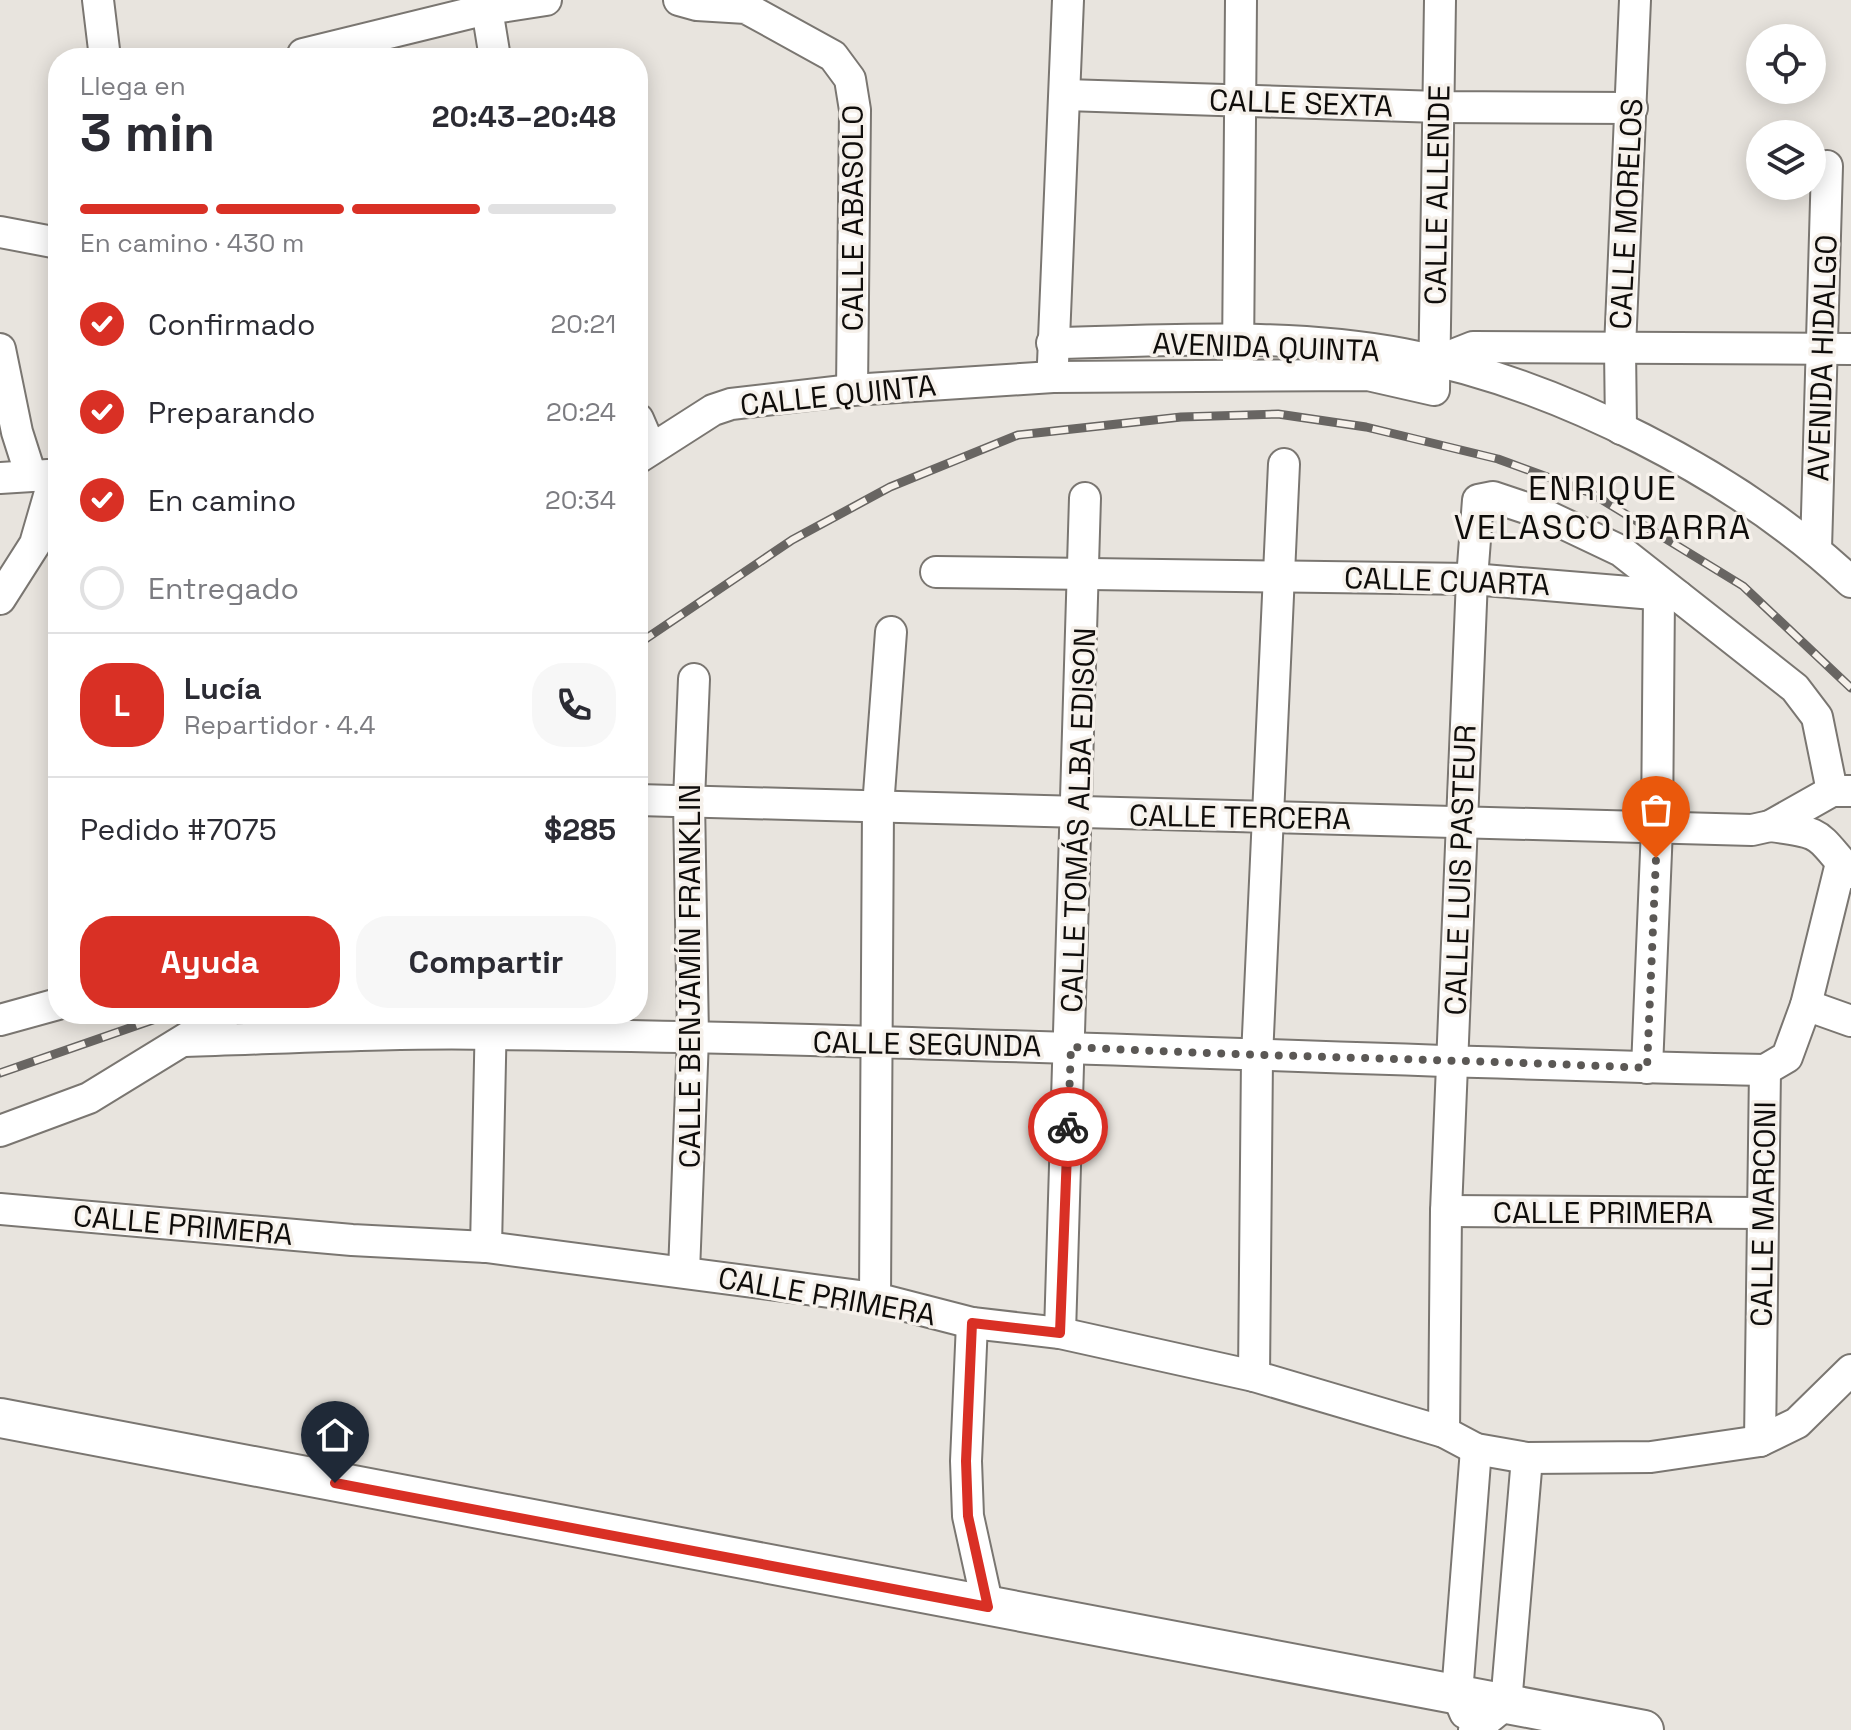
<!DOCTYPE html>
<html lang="es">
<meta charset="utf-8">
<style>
body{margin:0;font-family:"Space Grotesk",sans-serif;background:#f7f7f7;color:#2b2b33;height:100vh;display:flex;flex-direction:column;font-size:30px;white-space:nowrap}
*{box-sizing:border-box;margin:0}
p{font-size:26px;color:#7c7c81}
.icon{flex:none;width:44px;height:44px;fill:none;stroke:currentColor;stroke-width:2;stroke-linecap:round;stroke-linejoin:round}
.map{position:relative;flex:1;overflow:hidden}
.panel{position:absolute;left:48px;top:48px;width:600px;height:976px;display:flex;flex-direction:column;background:#fff;border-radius:32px;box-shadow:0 4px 20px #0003}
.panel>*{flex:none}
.fabs{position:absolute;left:1746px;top:24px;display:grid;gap:16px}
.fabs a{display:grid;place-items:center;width:80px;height:80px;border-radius:50%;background:#fff;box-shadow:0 4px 20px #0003;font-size:40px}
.pin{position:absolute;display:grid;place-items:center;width:68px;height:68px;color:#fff;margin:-82px -34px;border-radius:50% 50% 50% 0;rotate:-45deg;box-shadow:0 0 8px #0007}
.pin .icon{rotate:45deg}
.courier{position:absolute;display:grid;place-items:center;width:80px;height:80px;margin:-40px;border:6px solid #d93025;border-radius:50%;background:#fff;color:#222;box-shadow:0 2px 10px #0007}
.head em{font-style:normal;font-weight:700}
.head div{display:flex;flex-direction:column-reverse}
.head{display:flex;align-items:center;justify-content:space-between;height:136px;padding:0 32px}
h1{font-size:52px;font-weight:700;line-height:60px}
.bar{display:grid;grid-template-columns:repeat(4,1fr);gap:12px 8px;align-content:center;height:96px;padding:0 32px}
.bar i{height:10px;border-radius:6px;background:#e1e1e2}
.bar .current{background:#d93025}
.bar p{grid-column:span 4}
.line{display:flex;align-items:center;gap:20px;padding:0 32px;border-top:2px solid #e1e1e2}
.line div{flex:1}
.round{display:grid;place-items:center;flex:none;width:84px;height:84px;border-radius:32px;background:#f7f7f7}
ol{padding:0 32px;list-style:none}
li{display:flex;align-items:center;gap:24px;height:88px}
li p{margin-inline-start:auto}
li .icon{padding:8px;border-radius:50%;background:#d93025;color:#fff;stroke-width:4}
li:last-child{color:#7c7c81}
li i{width:44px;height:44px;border:4px solid #e1e1e2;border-radius:50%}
.action{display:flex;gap:16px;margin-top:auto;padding:16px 32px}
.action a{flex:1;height:92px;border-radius:32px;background:#d93025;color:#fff;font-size:32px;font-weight:700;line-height:92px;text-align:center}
.action a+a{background:#f7f7f7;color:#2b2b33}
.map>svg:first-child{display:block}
</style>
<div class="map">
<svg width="1851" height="1730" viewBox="0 0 1851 1730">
<rect width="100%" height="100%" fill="#e8e4de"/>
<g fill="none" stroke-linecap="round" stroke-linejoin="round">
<g stroke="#7a7671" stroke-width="34">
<g id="minor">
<path d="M98 0 105 58"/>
<path d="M679 0 697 5 746 8 833 56 850 79 855 110 852 390"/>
<path d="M487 9 495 58"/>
<path d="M303 54 487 9 546 0"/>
<path d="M1066 95 1439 107 1632 108"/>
<path d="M0 232 58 243"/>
<path d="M1052 343C1168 341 1288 332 1403 354 1555 382 1739 476 1851 582"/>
<path d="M0 349 17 432 31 476"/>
<path d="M1238 360 1241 0"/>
<path d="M1435 362 1473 347 1851 349"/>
<path d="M1053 363 1068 0"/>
<path d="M638 419 651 449"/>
<path d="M1621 429 1620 348 1635 0"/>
<path d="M638 458 713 410 731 404 852 390 1053 377 1368 375 1434 390 1440 0"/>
<path d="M0 478 48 475"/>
<path d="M1816 549 1827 166"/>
<path d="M936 572 1472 579 1678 596"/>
<path d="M0 599 35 544 55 475"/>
<path d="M638 800 1752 830 1770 826 1832 791"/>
<path d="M1770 826C1826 833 1815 834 1851 873"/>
<path d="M1806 1005 1851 1021"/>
<path d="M0 1020 58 1004"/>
<path d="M185 1041C288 1038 391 1032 494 1034 918 1038 1341 1061 1765 1070"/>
<path d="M1647 1068 1657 828 1659 595"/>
<path d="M1765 1070 1787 1057 1806 1005 1841 863"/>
<path d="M0 1131 89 1098 226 1014"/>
<path d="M0 1209 352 1240 486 1247 875 1298 972 1323 1060 1333 1254 1376 1444 1432 1476 1449 1527 1458 1651 1457 1760 1441 1797 1423 1851 1370"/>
<path d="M1446 1211 1761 1213"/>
<path d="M486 1247 491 1014"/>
<path d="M684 1272 693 1038 689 800 694 679"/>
<path d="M875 1298 878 807 891 632"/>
<path d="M972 1323 966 1461 968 1516 988 1607"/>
<path d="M1060 1333 1085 498"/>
<path d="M1254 1376 1257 1057 1284 464"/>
<path d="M1444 1432 1446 1211 1472 579 1478 500 1493 497 1541 513 1621 551 1795 688 1817 717 1832 791H1851"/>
<path d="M1760 1441 1765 1070"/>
<path d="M1465 1713 1457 1694 1476 1449"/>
<path d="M1474 1730 1506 1704 1527 1458"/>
</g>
</g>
<g stroke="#7a7671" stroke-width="42">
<path id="major" d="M0 1418 1644 1730"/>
</g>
<use href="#minor" stroke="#fff" stroke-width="30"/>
<use href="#major" stroke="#fff" stroke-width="38"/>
<g stroke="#686562" stroke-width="9">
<g id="rail">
<path d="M638 644 792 540 890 487 1018 435 1181 417 1278 414 1366 427 1498 459 1591 493 1743 586 1851 688"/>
<path d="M0 1073 170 1014"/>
</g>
</g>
<use href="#rail" stroke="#f6f1eb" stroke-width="6" stroke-dasharray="18" stroke-linecap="butt"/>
</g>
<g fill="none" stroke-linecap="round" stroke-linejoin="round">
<path stroke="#5b5855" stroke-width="8" stroke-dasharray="0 14.4" d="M1068 1127 1071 1047C1263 1057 1455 1059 1647 1068L1656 858"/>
<path stroke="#d93025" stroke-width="10" d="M335 1483 988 1607 968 1516 966 1461 972 1323 1060 1333 1068 1127"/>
</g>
<g text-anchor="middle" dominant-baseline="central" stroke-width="7" stroke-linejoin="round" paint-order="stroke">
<g font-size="30" fill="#0f0d0b" stroke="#f6f1eb">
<text transform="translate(1301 103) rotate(2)">CALLE SEXTA</text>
<text transform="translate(1437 195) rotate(-89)">CALLE ALLENDE</text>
<text transform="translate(1626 214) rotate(-87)">CALLE MORELOS</text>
<text transform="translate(852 218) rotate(-90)">CALLE ABASOLO</text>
<text transform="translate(1266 347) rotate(2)">AVENIDA QUINTA</text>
<text transform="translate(1822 358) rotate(-88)">AVENIDA HIDALGO</text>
<text transform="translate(838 395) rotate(-6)">CALLE QUINTA</text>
<text transform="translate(1447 581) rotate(2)">CALLE CUARTA</text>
<text transform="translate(1240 817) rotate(1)">CALLE TERCERA</text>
<text transform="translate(1078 820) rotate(-88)">CALLE TOMÁS ALBA EDISON</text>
<text transform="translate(1460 870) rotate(-88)">CALLE LUIS PASTEUR</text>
<text transform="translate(689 976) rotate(-90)">CALLE BENJAMÍN FRANKLIN</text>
<text transform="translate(927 1044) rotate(1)">CALLE SEGUNDA</text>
<text x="1603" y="1212">CALLE PRIMERA</text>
<text transform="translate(1763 1214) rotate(-89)">CALLE MARCONI</text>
<text transform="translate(183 1225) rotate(5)">CALLE PRIMERA</text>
<text transform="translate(827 1296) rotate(10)">CALLE PRIMERA</text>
</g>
<g font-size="34" letter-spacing="2" fill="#0f0d0b" stroke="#f6f1eb">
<text x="1603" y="488">ENRIQUE<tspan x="1603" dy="39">VELASCO IBARRA</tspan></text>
</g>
</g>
</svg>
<div class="fabs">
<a><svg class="icon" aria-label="locate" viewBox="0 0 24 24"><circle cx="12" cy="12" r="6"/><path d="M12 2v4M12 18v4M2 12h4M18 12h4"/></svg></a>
<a><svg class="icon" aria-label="layers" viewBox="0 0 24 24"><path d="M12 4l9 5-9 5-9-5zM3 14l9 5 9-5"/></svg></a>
</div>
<div class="pin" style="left:1656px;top:858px;background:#ea580c"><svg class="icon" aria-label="bag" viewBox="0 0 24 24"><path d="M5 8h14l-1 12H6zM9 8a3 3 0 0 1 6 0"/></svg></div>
<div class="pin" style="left:335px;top:1483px;background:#1f2937"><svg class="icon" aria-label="home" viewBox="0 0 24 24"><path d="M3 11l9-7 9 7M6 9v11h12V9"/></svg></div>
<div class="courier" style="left:1068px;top:1127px"><svg class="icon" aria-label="bike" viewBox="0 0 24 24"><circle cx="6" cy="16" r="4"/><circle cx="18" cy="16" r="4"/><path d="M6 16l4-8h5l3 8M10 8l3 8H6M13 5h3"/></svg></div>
<section class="panel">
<div class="head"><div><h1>3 min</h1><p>Llega en</p></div><em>20:43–20:48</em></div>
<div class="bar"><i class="current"></i><i class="current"></i><i class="current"></i><i></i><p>En camino · 430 m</p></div>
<ol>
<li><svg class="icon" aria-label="check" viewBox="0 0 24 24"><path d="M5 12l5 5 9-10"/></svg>Confirmado<p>20:21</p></li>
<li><svg class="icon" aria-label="check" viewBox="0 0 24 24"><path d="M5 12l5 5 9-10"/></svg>Preparando<p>20:24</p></li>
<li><svg class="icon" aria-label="check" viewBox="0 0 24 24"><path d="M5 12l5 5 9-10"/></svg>En camino<p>20:34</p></li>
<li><i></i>Entregado</li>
</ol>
<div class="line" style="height:144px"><b class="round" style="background:#d93025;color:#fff">L</b><div><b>Lucía</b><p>Repartidor · 4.4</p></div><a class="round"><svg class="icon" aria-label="phone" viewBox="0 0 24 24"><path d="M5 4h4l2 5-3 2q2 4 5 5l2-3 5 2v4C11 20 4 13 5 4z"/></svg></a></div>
<div class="line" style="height:104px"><div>Pedido #7075</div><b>$285</b></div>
<div class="action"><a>Ayuda</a><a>Compartir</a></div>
</section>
</div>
